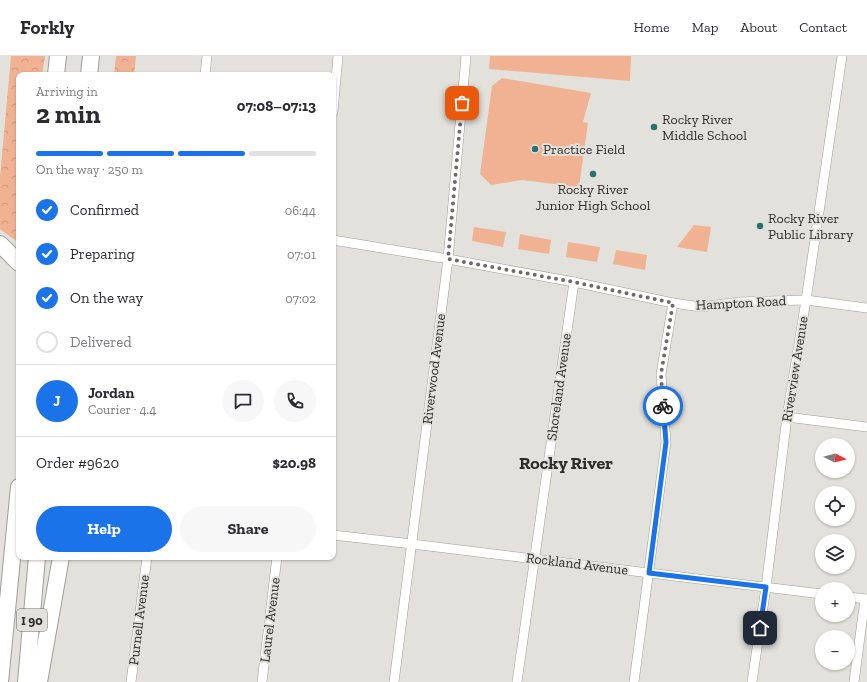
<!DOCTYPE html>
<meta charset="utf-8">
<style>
body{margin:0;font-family:"Zilla Slab",serif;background:#f7f7f7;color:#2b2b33;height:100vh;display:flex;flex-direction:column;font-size:15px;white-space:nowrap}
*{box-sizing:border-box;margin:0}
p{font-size:13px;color:#7c7c81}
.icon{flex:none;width:22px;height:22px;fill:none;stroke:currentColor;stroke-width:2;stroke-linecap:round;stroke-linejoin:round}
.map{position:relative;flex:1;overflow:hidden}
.panel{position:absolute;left:16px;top:16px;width:320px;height:488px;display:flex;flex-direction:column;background:#fff;border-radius:8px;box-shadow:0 1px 3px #0004}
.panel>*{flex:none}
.needle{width:26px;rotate:96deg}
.tools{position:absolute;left:815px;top:382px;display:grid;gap:8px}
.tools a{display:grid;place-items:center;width:40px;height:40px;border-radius:50%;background:#fff;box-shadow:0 1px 3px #0004;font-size:20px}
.pin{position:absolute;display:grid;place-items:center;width:34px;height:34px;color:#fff;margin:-17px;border-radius:8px;box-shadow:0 2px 6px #0006}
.courier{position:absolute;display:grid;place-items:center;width:40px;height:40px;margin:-20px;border:3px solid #1a73e8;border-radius:50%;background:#fff;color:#222;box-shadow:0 1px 5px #0007}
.overview em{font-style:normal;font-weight:700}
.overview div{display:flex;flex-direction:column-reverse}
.overview{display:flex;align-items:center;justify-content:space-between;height:68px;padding:0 20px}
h1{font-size:26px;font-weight:700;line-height:30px}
.bar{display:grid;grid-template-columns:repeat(4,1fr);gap:6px 4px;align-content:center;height:48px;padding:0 20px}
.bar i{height:5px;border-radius:3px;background:#e1e1e2}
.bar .on{background:#1a73e8}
.bar p{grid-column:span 4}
.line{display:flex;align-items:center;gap:10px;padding:0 20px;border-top:1px solid #e1e1e2}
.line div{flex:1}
.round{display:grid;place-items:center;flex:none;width:42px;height:42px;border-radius:21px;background:#f7f7f7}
ol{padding:0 20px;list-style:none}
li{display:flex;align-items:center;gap:12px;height:44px}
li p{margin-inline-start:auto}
li .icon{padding:4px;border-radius:50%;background:#1a73e8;color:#fff;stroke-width:4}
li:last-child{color:#7c7c81}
li i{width:22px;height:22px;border:2px solid #e1e1e2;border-radius:50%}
.button{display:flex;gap:8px;margin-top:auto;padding:8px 20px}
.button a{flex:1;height:46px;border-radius:24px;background:#1a73e8;color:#fff;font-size:16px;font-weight:700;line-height:46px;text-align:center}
.button a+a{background:#f7f7f7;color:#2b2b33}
header{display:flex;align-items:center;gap:24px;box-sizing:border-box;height:56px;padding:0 20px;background:#fff;border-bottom:1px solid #e1e1e2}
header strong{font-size:19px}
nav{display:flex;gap:22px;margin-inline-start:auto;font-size:14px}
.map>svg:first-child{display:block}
</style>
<header>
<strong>Forkly</strong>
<nav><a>Home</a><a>Map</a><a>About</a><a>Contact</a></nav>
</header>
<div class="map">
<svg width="867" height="626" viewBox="0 0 867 626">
<defs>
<pattern id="forest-crowns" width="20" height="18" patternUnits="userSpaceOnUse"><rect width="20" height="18" fill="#f0b293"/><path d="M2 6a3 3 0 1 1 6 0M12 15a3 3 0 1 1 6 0" fill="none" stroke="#ce997f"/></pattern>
</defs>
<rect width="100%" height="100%" fill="#e3e1db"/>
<g fill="#f0b293">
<path d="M490 0H631L630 25 489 13Z"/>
<path d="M502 22 591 37 583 66 588 67 579 131 522 124 491 129 480 118 492 30Z"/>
<path d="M694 169 711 171 707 196 677 191Z"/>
<path d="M474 171 506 176 503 191 472 185Z"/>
<path d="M520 178 551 184 549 198 518 193Z"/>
<path d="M568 186 600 191 597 206 566 201Z"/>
<path d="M616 194 647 199 645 214 613 208Z"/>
</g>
<g fill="url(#forest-crowns)">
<path d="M11 0H45L42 19H19V187L0 173V121Z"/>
<path d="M116 0H136L134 19H114Z"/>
</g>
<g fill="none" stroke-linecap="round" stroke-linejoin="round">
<g stroke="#a09d98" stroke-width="10">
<g id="street">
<path d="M205 19 207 0"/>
<path d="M333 56 338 0"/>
<path d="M333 184 448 203 574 226 673 247 701 251 739 246 806 244 867 252"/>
<path d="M787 361 867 371"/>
<path d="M333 479 412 488 822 538"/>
<path d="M848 541 867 543"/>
<path d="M131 626 147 501"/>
<path d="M262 626 277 501"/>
<path d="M394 626 448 203 466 0"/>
<path d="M517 626 574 226"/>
<path d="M634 626 666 386 661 318 673 247"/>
<path d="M752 626 766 531 787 361 806 244 842 0"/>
<path d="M854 626 865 543"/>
</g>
</g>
<g stroke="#a09d98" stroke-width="18">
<g id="highway">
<path d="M56 19 58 0"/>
<path d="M89 19 91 0"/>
<path d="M0 188 19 207"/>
<path d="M0 626 19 431"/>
<path d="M26 626 37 501"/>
<path d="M39 626 61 501"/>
</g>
</g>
<use href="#street" stroke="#fff" stroke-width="9"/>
<use href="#highway" stroke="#fff" stroke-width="16"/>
</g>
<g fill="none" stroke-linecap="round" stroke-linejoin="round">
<path stroke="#6d6b68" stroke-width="4" stroke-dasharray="0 7.2" d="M462 47 448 203 574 226 673 247 661 318 663 350"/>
<path stroke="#1a73e8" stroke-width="5" d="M663 350 666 386 649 517 766 531 760 572"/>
</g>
<g fill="#2a726b" stroke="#e3e1db" stroke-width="1.5">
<circle cx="654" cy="71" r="4"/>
<circle cx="535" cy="93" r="4"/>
<circle cx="593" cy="118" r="4"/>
<circle cx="760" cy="170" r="4"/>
</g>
<g text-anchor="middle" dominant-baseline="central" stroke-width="4" stroke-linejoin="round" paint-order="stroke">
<rect fill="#e3e1db" stroke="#64625f" stroke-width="1" x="17" y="553" width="30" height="22" rx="3"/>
<g font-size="13" font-weight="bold" fill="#2d2c2a">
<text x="32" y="564">I 90</text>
</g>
<g font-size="14" fill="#2d2c2a" stroke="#e3e1db" text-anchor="start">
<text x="662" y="63">Rocky River<tspan x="662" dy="16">Middle School</tspan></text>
<text x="543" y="93">Practice Field</text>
<text x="593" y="133" text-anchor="middle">Rocky River<tspan x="593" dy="16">Junior High School</tspan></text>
<text x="768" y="162">Rocky River<tspan x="768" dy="16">Public Library</tspan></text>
</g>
<g font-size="14" fill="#2d2c2a" stroke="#e3e1db">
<text transform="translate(741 247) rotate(-3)">Hampton Road</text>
<text transform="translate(434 313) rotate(-83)">Riverwood Avenue</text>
<text transform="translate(795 313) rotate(-81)">Riverview Avenue</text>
<text transform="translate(559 331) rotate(-82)">Shoreland Avenue</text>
<text transform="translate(577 508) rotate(7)">Rockland Avenue</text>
<text transform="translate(139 564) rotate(-83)">Purnell Avenue</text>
<text transform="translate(270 564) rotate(-83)">Laurel Avenue</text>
</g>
<g font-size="18" font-weight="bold" fill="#2d2c2a" stroke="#e3e1db">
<text x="566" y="407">Rocky River</text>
</g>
</g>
</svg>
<div class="tools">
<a><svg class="needle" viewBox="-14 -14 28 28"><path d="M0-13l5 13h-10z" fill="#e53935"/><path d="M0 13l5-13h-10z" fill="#7c7c81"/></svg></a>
<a><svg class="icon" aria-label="locate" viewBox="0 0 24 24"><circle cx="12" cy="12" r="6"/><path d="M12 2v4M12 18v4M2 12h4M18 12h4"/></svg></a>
<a><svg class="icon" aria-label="layers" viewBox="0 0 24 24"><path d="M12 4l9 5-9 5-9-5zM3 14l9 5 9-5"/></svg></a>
<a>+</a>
<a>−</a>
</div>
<div class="pin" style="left:462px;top:47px;background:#ea580c"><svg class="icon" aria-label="bag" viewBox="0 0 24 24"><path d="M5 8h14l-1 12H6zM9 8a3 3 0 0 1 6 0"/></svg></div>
<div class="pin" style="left:760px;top:572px;background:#1f2937"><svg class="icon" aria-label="home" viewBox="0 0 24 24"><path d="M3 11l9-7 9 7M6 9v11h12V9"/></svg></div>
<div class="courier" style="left:663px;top:350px"><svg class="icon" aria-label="bike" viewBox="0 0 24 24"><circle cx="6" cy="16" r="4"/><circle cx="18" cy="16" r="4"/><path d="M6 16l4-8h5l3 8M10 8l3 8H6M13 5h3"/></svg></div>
<section class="panel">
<div class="overview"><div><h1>2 min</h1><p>Arriving in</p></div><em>07:08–07:13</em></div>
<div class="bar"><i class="on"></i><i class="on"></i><i class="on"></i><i></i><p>On the way · 250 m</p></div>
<ol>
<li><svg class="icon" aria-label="check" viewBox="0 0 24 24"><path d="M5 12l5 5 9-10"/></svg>Confirmed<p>06:44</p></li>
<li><svg class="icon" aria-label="check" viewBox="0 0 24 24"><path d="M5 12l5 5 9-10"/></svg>Preparing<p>07:01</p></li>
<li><svg class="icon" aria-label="check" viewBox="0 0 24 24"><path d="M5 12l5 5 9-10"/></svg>On the way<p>07:02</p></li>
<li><i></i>Delivered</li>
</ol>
<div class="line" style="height:72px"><b class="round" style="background:#1a73e8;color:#fff">J</b><div><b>Jordan</b><p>Courier · 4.4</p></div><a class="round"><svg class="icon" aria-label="chat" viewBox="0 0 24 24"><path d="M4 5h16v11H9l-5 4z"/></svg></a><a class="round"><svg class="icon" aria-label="phone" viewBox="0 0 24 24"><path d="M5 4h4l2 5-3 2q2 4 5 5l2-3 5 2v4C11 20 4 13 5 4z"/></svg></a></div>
<div class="line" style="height:52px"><div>Order #9620</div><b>$20.98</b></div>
<div class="button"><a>Help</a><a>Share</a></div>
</section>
</div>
